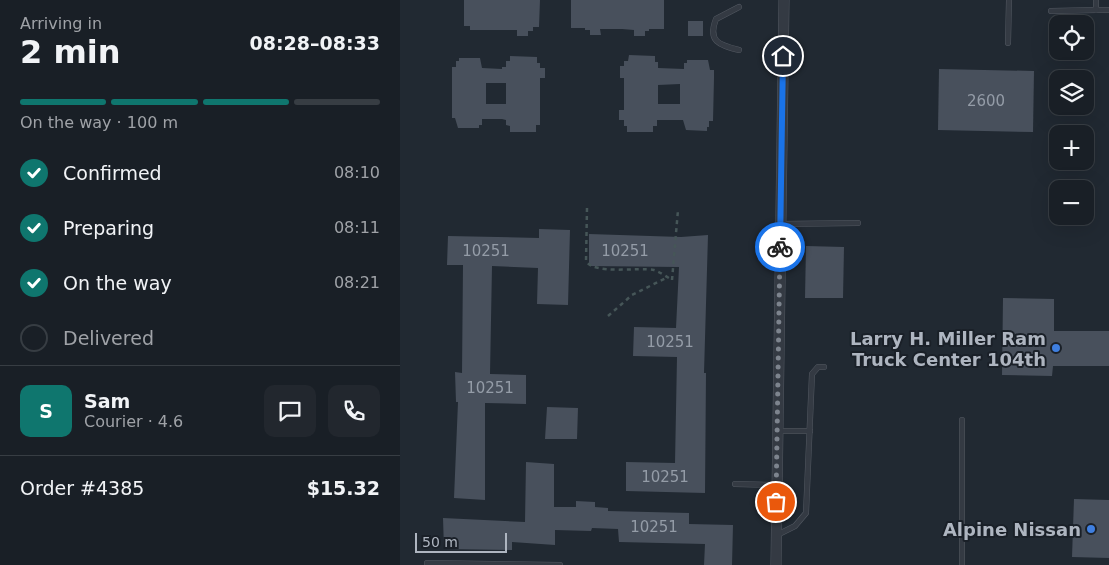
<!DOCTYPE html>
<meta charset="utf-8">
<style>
body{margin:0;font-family:"DejaVu Sans",sans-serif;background:#22272e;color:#f1f3f6;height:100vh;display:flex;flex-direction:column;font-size:19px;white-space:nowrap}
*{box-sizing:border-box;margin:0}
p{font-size:16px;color:#9fa2a7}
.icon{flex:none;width:28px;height:28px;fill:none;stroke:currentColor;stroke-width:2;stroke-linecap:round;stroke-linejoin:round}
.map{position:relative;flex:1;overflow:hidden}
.panel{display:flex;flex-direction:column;background:#191f26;width:400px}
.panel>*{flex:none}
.fabs{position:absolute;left:649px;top:15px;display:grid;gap:10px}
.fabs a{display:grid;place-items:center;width:45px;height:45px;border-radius:10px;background:#191f26;box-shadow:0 5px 20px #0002,0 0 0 1px #373d43;font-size:25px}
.scale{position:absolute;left:15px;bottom:12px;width:92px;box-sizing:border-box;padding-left:5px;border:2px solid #aeb5c0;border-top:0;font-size:14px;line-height:18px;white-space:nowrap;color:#aeb5c0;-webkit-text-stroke:4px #1a2028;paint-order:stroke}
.pin{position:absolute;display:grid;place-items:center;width:42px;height:42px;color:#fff;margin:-21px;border:2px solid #fff;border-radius:50%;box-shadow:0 1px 5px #0007}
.courier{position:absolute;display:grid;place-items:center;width:50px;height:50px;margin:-25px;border:4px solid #1a73e8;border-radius:50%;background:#fff;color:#222;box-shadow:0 1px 6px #0007}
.headline em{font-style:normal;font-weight:700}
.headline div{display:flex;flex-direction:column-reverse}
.headline{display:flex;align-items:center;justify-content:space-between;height:85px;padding:0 20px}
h1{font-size:32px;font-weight:700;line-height:38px}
.bar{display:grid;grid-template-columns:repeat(4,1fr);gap:8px 5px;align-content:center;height:60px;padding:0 20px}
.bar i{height:6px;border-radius:4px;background:#373d43}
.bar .on{background:#0f766e}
.bar p{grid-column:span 4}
.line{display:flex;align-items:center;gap:12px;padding:0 20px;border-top:1px solid #373d43}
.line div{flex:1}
.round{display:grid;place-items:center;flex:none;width:52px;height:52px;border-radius:10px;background:#22272e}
ol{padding:0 20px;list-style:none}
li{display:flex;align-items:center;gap:15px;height:55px}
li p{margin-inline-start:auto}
li .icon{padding:5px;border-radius:50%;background:#0f766e;color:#fff;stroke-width:4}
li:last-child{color:#9fa2a7}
li i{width:28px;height:28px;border:2px solid #373d43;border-radius:50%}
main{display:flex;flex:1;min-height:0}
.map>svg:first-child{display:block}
</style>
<main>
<section class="panel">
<div class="headline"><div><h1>2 min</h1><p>Arriving in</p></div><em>08:28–08:33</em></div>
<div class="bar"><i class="on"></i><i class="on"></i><i class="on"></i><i></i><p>On the way · 100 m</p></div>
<ol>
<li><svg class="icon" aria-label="check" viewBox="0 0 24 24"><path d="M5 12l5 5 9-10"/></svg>Confirmed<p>08:10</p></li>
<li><svg class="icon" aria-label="check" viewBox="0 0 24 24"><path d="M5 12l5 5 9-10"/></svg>Preparing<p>08:11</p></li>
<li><svg class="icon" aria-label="check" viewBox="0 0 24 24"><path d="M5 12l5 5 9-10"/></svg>On the way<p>08:21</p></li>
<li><i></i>Delivered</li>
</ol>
<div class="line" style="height:90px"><b class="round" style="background:#0f766e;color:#fff">S</b><div><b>Sam</b><p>Courier · 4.6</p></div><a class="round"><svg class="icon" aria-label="chat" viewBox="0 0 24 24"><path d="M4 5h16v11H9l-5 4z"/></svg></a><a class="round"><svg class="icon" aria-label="phone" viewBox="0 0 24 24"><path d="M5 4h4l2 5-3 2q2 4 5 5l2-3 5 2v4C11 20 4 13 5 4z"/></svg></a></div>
<div class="line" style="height:65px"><div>Order #4385</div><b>$15.32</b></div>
</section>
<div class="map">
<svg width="709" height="565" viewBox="0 0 709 565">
<rect width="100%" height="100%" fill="#212932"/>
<g fill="#48505c" fill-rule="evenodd">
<path d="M64 0H140L139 27H133V31H128V36H117V30H70V26H64Z"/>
<path d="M171 0H264V29H249V31H245V36H234V30L222 29H200L201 35H190V30H185V28H171Z"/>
<rect x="288" y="21" width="15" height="15"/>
<path d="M229 55 255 56V62H258V68L284 69V63H287V60H308L310 70H314V78L313 121H309V127H307V131L286 130 283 120H257V126H253V132H227V126H224V120H219V110H224V78H220V66H224V61H228ZM280 84V104H258V85Z"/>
<path d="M110 56 137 57V63H140V68H145V78H140V125H136V132H110V126L106 125V120L102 119H82V125H79V128H58L55 118H52V67H56V61H59V58H80L82 68 102 69V67H106V61H110ZM86 83H106V104H86Z"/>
<path d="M539 69 634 71 633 132 538 130Z"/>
<path d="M139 229 170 230 168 305 137 304 138 268 92 266 90 374 126 375V404L85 403V500L54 498 58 402H56L55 372 62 373 63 265H47L48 236 139 238Z"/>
<path d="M189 234 281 237 308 235 304 373H306L305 493 226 491V462L275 463 277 357 233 356 234 327 276 328 279 267 189 266Z"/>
<path d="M406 246 444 247 443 298H405Z"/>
<path d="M603 298 654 299V331H709V366H653L652 376 602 375Z"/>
<path d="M147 407 178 408 177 439H145Z"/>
<path d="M126 462 154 464V507H176V501L195 502V507L208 508V511L289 513V524L333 525 332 565H304L305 544 219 542 218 529 192 528 191 531 155 530V545L112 542V550L44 549 43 518 125 522Z"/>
<path d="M674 499 709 500V558L672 557Z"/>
</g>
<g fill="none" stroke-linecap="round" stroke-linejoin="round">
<g stroke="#525861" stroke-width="6">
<g id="service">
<path d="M696 0V10H709"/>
<path d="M651 11 696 10"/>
<path d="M608 43 609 0"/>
<path d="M339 50C320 45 307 42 316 19L339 7"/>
<path d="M381 224 458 223"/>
<path d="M378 431H410"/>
<path d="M335 484 377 485"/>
<path d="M377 535 395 526 406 513 412 374 418 367H424"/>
<path d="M27 565V563L160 565"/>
<path d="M562 565V420"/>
</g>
</g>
<g stroke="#525861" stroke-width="11">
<path id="minor" d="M376 565 384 0"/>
</g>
<g stroke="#465658" stroke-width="2.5" stroke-dasharray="4 4" stroke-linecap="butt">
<path d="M187 208 186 261C194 275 238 267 254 270 260 272 267 277 272 280L278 210"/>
<path d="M208 316 232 295 268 277"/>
</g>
<use href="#service" stroke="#343a43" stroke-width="5"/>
<use href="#minor" stroke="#343a43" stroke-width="10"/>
</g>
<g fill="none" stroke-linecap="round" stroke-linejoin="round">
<path stroke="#7d848e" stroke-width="5" stroke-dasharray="0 9" d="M376 502 380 247"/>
<path stroke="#1a73e8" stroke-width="6" d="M380 247 383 56"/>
</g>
<g fill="#3f7fe0" stroke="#1a2028" stroke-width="2">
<circle cx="656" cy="348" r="5"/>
<circle cx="691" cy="529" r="5"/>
</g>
<g text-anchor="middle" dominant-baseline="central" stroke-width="4" stroke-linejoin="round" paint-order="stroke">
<g font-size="15" fill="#949ca7">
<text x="586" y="101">2600</text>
<text x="86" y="251">10251</text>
<text x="225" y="251">10251</text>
<text x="270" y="342">10251</text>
<text x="90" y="388">10251</text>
<text x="265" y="477">10251</text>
<text x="254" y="527">10251</text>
</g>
<g font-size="18" font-weight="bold" fill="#aeb5c0" stroke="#1a2028" text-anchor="end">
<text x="646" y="338">Larry H. Miller Ram<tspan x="646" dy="21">Truck Center 104th</tspan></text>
<text x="681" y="529">Alpine Nissan</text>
</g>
</g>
</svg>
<div class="fabs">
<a><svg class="icon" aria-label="locate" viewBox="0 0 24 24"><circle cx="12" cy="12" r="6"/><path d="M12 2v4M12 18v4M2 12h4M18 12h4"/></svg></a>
<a><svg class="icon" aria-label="layers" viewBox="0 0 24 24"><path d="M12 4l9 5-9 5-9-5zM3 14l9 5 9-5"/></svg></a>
<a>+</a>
<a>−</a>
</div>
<div class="scale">50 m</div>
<div class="pin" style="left:376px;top:502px;background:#ea580c"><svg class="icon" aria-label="bag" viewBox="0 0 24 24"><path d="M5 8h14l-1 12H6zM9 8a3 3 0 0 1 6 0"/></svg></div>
<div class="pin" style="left:383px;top:56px;background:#1f2937"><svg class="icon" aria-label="home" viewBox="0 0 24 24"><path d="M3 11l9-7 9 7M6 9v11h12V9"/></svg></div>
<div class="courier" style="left:380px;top:247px"><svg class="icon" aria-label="bike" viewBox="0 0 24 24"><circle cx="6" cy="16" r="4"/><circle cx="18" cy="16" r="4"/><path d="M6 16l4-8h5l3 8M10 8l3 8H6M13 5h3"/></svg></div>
</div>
</main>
